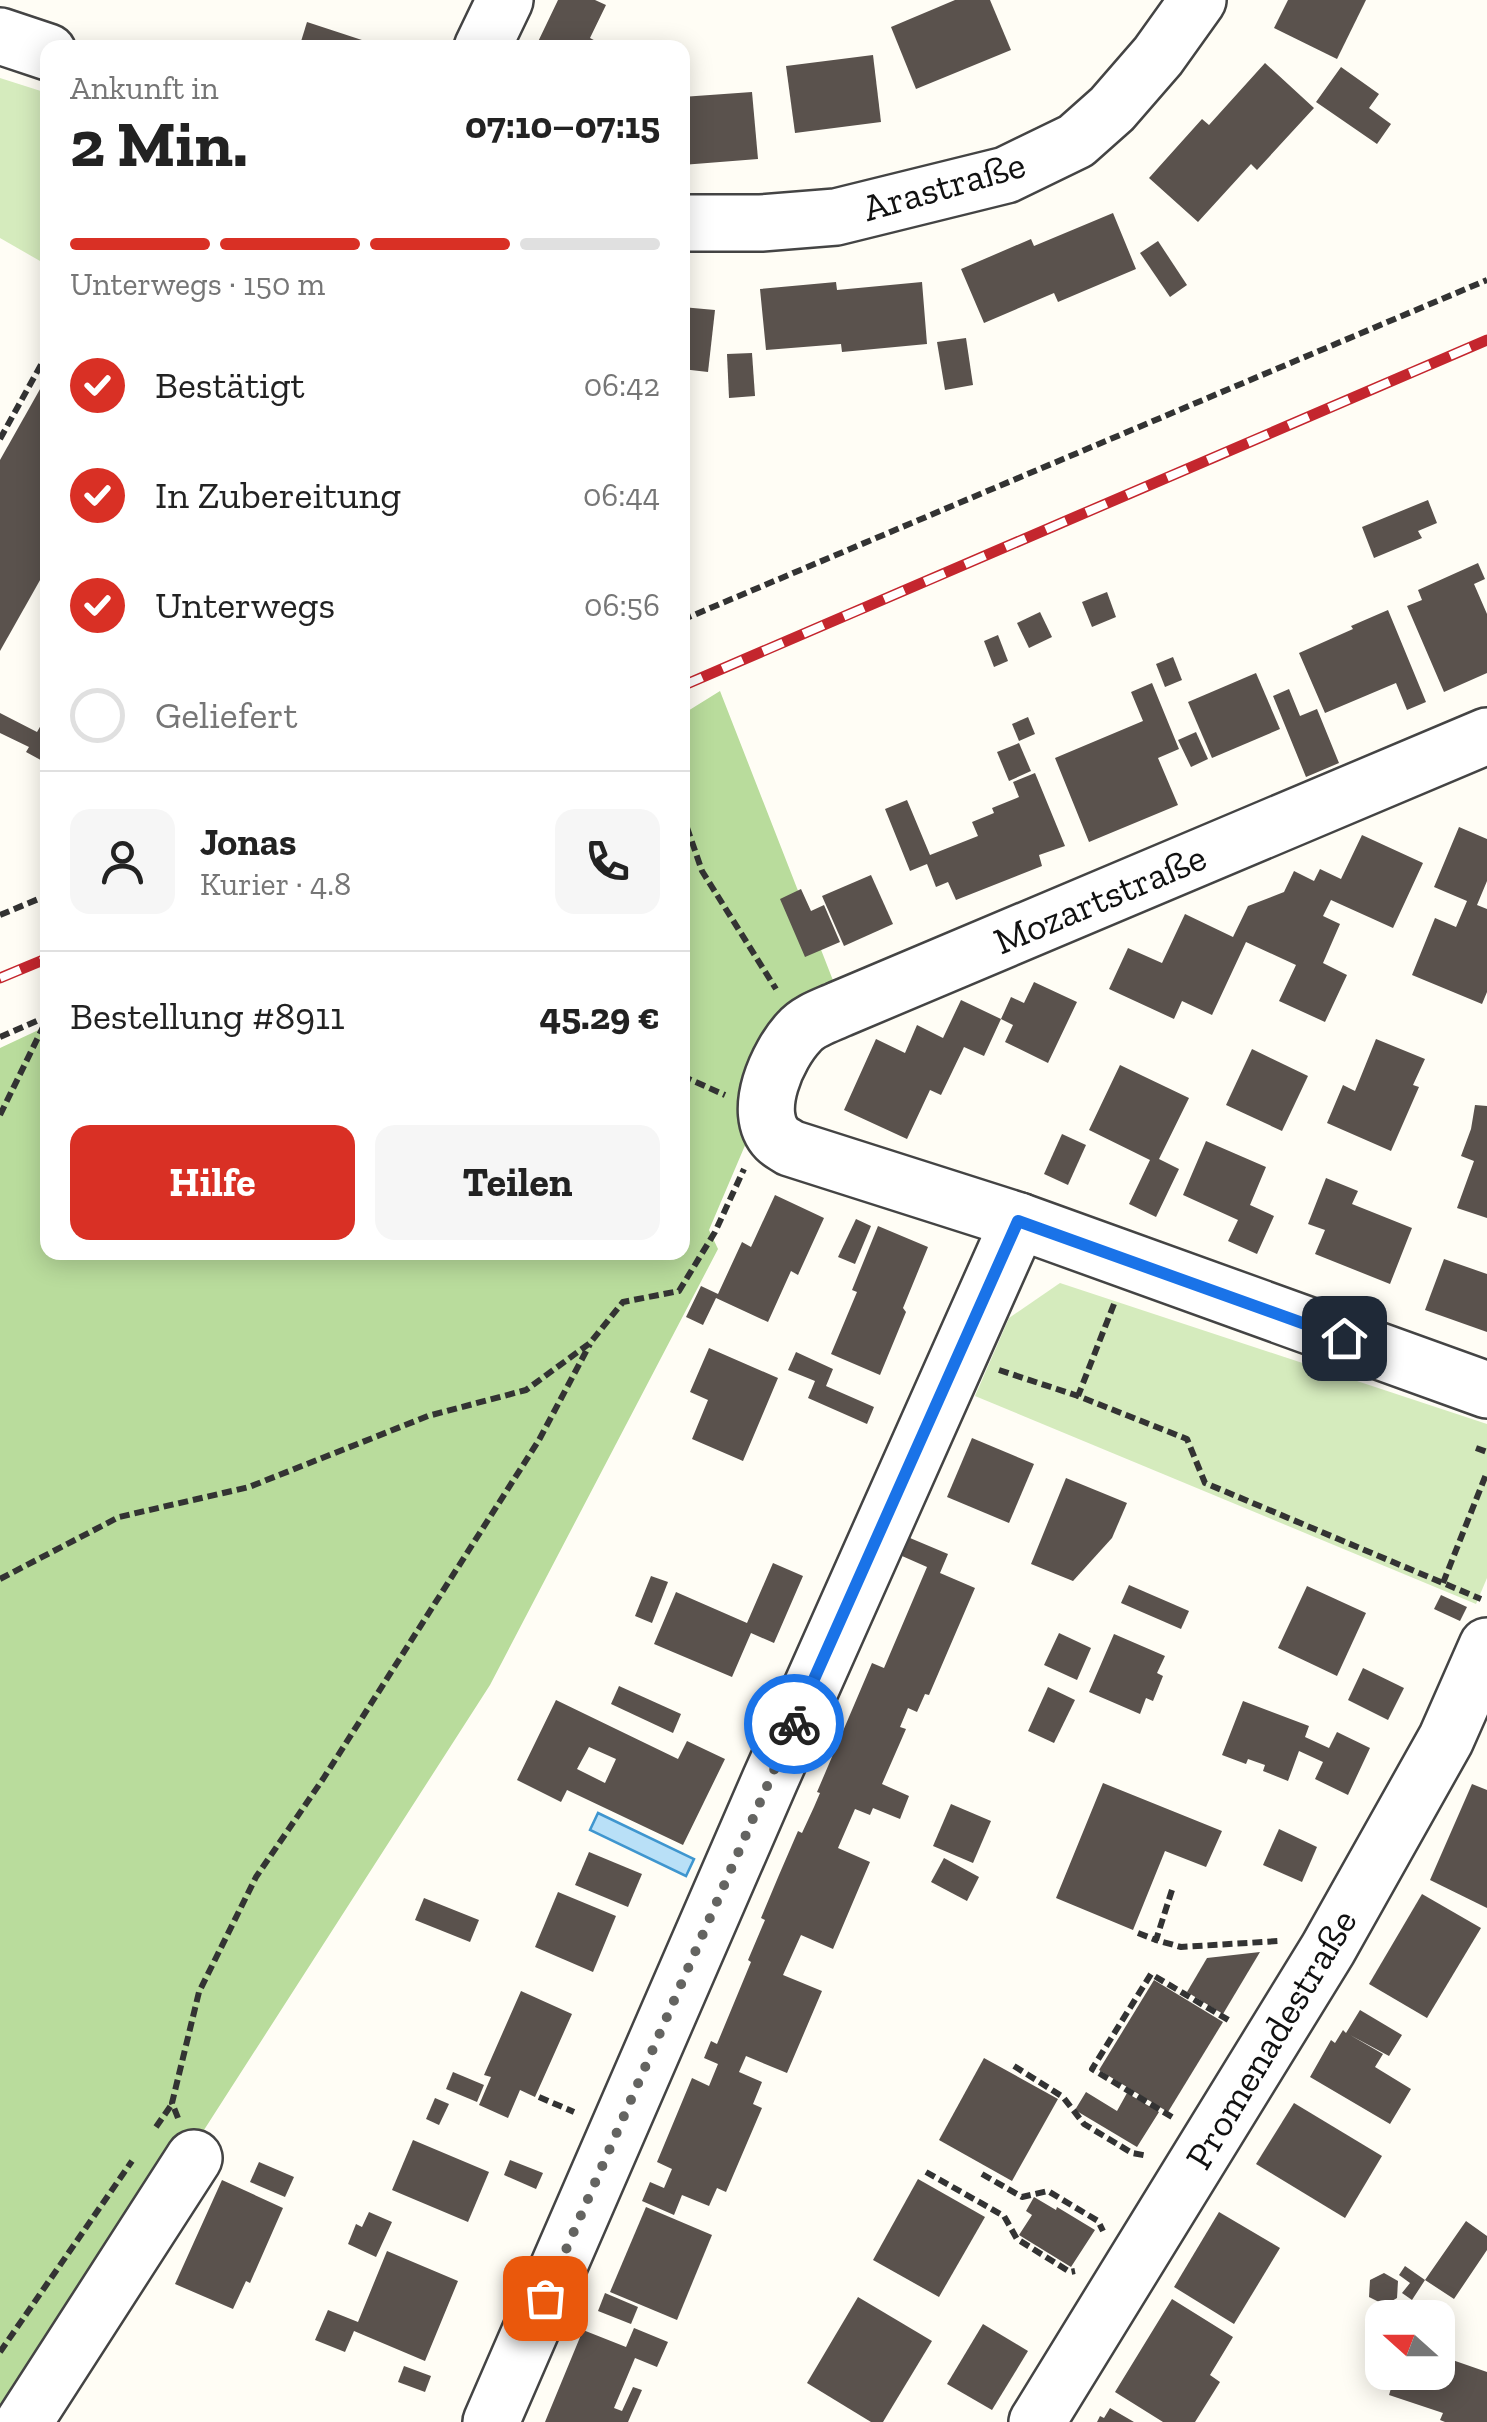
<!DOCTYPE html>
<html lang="de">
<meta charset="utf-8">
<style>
body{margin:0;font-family:"Zilla Slab",serif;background:#f6f6f6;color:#222;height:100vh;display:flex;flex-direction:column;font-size:38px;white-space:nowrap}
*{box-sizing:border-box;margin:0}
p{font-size:32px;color:#767676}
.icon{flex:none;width:55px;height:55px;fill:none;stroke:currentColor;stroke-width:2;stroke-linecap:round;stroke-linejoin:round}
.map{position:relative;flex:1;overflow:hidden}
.panel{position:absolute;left:40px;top:40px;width:650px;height:1220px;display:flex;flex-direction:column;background:#fff;border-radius:20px;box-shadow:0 5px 25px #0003}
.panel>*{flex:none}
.needle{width:65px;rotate:291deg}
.tools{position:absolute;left:1365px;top:2300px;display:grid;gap:20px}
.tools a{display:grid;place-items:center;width:90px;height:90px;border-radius:20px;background:#fff;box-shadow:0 5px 25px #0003;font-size:50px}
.pin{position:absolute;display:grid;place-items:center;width:85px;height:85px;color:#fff;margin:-42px;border-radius:20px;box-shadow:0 5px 15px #0006}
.courier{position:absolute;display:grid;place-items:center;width:100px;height:100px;margin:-50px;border:8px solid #1a73e8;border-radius:50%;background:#fff;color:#222;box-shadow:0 2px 12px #0007}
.overview em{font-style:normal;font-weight:700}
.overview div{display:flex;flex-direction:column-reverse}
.overview{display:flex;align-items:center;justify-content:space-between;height:170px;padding:0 30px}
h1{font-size:65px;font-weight:700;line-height:75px}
.bar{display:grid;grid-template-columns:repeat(4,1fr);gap:15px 10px;align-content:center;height:120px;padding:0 30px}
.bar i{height:12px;border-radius:8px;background:#e0e0e0}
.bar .current{background:#d93025}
.bar p{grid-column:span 4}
.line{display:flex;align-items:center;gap:25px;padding:0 30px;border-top:2px solid #e0e0e0}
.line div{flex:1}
.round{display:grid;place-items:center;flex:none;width:105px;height:105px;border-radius:20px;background:#f6f6f6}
ol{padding:0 30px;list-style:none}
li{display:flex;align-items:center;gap:30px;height:110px}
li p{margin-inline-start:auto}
li .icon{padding:10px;border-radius:50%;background:#d93025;color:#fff;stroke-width:4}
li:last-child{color:#767676}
li i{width:55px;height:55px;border:5px solid #e0e0e0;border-radius:50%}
.cta{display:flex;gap:20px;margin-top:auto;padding:20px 30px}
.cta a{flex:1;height:115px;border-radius:20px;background:#d93025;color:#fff;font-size:40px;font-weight:700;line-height:115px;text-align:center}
.cta a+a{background:#f6f6f6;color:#222}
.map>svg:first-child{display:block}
</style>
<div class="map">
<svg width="1487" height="2422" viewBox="0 0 1487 2422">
<rect width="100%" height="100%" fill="#fffdf5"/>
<g fill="#d5ebbd">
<path d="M0 78 47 93V265L0 238Z"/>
<path d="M1060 1283 1487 1424V1578L1476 1604 975 1396 1009 1318Z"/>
</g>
<path fill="#b9dc9c" d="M720 691 834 983 749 1136 709 1230 718 1249 490 1685 177 2172 0 2422V1048L47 1026 48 1252H682L683 714Z"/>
<path fill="#b9e0f7" stroke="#3f96cf" stroke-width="2.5" d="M598 1813 694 1859 686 1876 590 1830Z"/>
<g fill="#5a524d" fill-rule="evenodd">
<path d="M558 0H595L606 5 590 38 609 48H535Z"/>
<path d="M955 0H990L1011 50 916 89 891 27Z"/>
<path d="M1288 0H1366L1337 59 1274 28Z"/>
<path d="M307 22 368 42 367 48H299Z"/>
<path d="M873 55 881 122 795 133 786 66Z"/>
<path d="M1265 63 1314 108 1257 170 1251 164 1198 222 1149 178 1202 119 1209 125Z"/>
<path d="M1341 67 1379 94 1369 108 1391 124 1377 144 1316 102Z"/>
<path d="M752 92 758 159 682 165V97Z"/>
<path d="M1113 213 1136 269 1058 302 1054 293 984 323 961 269 1031 239 1034 246Z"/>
<path d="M1158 241 1187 285 1170 297 1140 253Z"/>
<path d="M836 282 837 290 922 282 927 344 842 352 841 344 766 350 760 289Z"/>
<path d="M682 307 715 310 708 372 682 369Z"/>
<path d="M966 338 973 385 945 390 937 342Z"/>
<path d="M752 353 755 396 729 398 727 354Z"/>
<path d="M48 375V566L0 651V460Z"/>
<path d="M1428 500 1437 523 1418 531 1422 538 1374 558 1362 527Z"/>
<path d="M1478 563 1485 579 1474 584 1487 614V673L1444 692 1407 606 1422 600 1418 590Z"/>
<path d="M1107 592 1116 617 1092 627 1082 602Z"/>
<path d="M1388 610 1426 702 1407 710 1396 683 1325 713 1299 653 1353 629 1351 626Z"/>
<path d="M1040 612 1052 637 1029 648 1017 623Z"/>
<path d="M998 635 1008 661 994 667 984 641Z"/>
<path d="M1173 657 1182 680 1165 687 1156 664Z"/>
<path d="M1256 673 1280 729 1212 758 1188 702Z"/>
<path d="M1152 683 1179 749 1158 758 1178 805 1089 842 1055 758 1143 721 1131 692Z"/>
<path d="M1289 689 1300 716 1317 709 1339 763 1306 777 1273 696Z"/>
<path d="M0 713 37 732 48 713V764L26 752 29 747 0 733Z"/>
<path d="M1028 717 1035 734 1019 741 1012 724Z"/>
<path d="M1196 732 1208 759 1191 767 1178 740Z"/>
<path d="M1019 743 1031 771 1009 781 997 752Z"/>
<path d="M1035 773 1065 846 1039 855 1042 866 956 900 948 882 936 887 927 864 910 871 885 809 907 800 930 855 978 836 972 822 994 813 992 808 1019 797 1013 782Z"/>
<path d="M1459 827 1487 839V881L1477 905 1487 909V992L1482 1004 1412 975 1435 918 1456 927 1467 901 1434 887Z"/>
<path d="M1362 835 1423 863 1393 928 1331 900 1323 916 1340 924 1323 963 1347 975 1325 1022 1279 1001 1296 965 1246 942 1212 1015 1182 1001 1174 1019 1109 989 1128 948 1162 963 1185 914 1233 937 1248 906 1284 892 1294 871 1314 881 1320 869 1341 879Z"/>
<path d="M871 875 893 924 844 946 822 896Z"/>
<path d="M801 889 811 911 824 905 840 942 805 957 780 899Z"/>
<path d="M1034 982 1077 1002 1048 1063 1005 1042 1013 1025 1001 1019 1011 997 1024 1003Z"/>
<path d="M961 1000 1001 1019 984 1056 964 1047 941 1095 930 1090 907 1139 844 1110 876 1039 905 1053 917 1025 943 1038Z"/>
<path d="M1376 1039 1425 1059 1413 1085 1419 1087 1391 1151 1327 1123 1343 1085 1355 1091Z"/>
<path d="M1252 1049 1308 1076 1282 1131 1226 1105Z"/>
<path d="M1120 1065 1189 1098 1159 1159 1179 1169 1156 1217 1129 1204 1150 1160 1089 1130Z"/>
<path d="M1475 1105 1487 1106V1218L1457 1208 1474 1161 1461 1156 1471 1129Z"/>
<path d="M1062 1134 1086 1145 1068 1185 1044 1174Z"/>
<path d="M1206 1141 1266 1167 1250 1205 1274 1216 1257 1254 1228 1241 1238 1220 1183 1195Z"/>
<path d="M1326 1178 1358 1191 1352 1204 1412 1228 1390 1284 1315 1254 1325 1230 1308 1224Z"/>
<path d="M775 1195 824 1218 798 1275 791 1271 768 1322 716 1298 703 1325 686 1317 701 1286 718 1294 742 1242 751 1247Z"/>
<path d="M856 1219 871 1226 855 1264 838 1257Z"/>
<path d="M878 1226 928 1247 903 1308 906 1312 880 1375 831 1354 857 1292 852 1290Z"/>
<path d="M1444 1259 1487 1274V1332L1425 1310Z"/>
<path d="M709 1348 778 1378 743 1461 692 1439 708 1400 690 1392Z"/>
<path d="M796 1352 833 1369 826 1386 874 1407 867 1424 808 1398 815 1381 788 1370Z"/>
<path d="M972 1438 1034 1464 1009 1523 947 1497Z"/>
<path d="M1066 1478 1127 1503 1112 1538 1073 1581 1031 1564Z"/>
<path d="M910 1538 948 1554 940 1573 975 1588 929 1695 925 1694 917 1712 908 1708 900 1727 906 1729 882 1784 909 1796 900 1819 873 1808 870 1815 855 1809 838 1848 870 1862 833 1949 801 1935 783 1975 822 1991 787 2073 746 2056 739 2072 762 2082 753 2104 762 2108 726 2192 717 2188 709 2206 682 2195 674 2215 642 2201 650 2182 664 2188 672 2169 657 2162 692 2078 709 2086 718 2064 704 2058 711 2041 717 2044 751 1962 748 1960 765 1920 761 1918 779 1875 798 1831 802 1833 814 1807 820 1793 817 1792 872 1663 884 1668 927 1567 902 1556Z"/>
<path d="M773 1563 803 1576 774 1643 751 1633 732 1677 654 1644 676 1592 747 1623Z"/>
<path d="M651 1576 668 1582 652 1623 635 1616Z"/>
<path d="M1129 1585 1189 1611 1181 1629 1121 1603Z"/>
<path d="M1307 1586 1366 1613 1337 1676 1278 1648Z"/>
<path d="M1441 1595 1467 1607 1460 1621 1434 1609Z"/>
<path d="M1059 1633 1091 1648 1077 1680 1044 1665Z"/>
<path d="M1114 1634 1165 1656 1157 1673 1163 1676 1153 1701 1146 1698 1140 1714 1089 1692Z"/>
<path d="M1363 1668 1404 1688 1388 1720 1348 1700Z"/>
<path d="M619 1686 681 1714 673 1733 611 1704Z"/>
<path d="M1048 1687 1075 1700 1054 1743 1028 1731Z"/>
<path d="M556 1700 678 1759 687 1741 725 1759 683 1845 567 1790 561 1802 517 1780ZM589 1747 616 1759 605 1783 577 1769Z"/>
<path d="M1243 1701 1309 1726 1305 1737 1329 1748 1337 1732 1370 1748 1348 1795 1315 1779 1323 1762 1299 1751 1288 1781 1263 1771 1265 1765 1248 1759 1246 1764 1222 1755Z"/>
<path d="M1103 1783 1222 1831 1206 1867 1165 1851 1133 1930 1056 1898Z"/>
<path d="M1472 1784 1487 1790V1908L1430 1880Z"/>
<path d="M951 1804 991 1821 973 1863 933 1846Z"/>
<path d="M1279 1829 1317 1847 1302 1882 1263 1865Z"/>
<path d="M589 1852 642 1874 628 1907 575 1885Z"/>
<path d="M944 1858 979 1877 967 1901 931 1882Z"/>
<path d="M558 1892 616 1916 593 1972 535 1947Z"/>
<path d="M1422 1894 1481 1928 1427 2018 1369 1984Z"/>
<path d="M424 1898 479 1920 470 1942 415 1920Z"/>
<path d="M1260 1952 1223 2014 1187 1992 1207 1958Z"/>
<path d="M1154 1980 1223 2022 1168 2112 1099 2070Z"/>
<path d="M521 1991 572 2014 535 2097 520 2090 508 2118 479 2105 491 2077 484 2075Z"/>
<path d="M1360 2010 1402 2035 1389 2056 1350 2035 1383 2054 1375 2067 1411 2089 1390 2124 1310 2077 1331 2040 1335 2043 1343 2030 1346 2033Z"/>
<path d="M984 2058 1058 2099 1012 2181 939 2140Z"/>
<path d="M453 2072 484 2085 477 2102 446 2089Z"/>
<path d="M1086 2092 1117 2111 1127 2093 1159 2112 1137 2147 1075 2110Z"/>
<path d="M435 2098 449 2104 439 2125 426 2119Z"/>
<path d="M1294 2103 1382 2156 1345 2218 1256 2164Z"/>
<path d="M413 2140 489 2172 468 2222 392 2190Z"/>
<path d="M510 2160 543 2173 536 2189 504 2175Z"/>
<path d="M259 2162 294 2177 285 2197 250 2182Z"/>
<path d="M918 2179 985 2217 939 2297 873 2260Z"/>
<path d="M222 2180 283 2208 250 2283 246 2281 233 2309 175 2284Z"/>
<path d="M1034 2197 1056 2210 1057 2207 1095 2230 1071 2267 1019 2235 1032 2215 1026 2211Z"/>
<path d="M646 2207 712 2235 677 2320 610 2292Z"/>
<path d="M369 2212 392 2222 376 2257 348 2244 356 2224 362 2227Z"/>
<path d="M1219 2212 1280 2248 1234 2324 1174 2287Z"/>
<path d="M1466 2221 1487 2236V2250L1454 2299 1425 2280 1412 2300 1402 2293 1410 2283 1399 2275 1405 2266 1425 2280Z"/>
<path d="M387 2251 458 2281 425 2361 354 2331 345 2352 315 2340 328 2310 358 2322Z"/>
<path d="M1384 2273 1398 2281 1397 2298 1385 2305 1369 2297 1370 2280Z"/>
<path d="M605 2293 638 2307 631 2324 598 2311Z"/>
<path d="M858 2297 932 2341 883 2422H871L807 2383Z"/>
<path d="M1172 2299 1233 2337 1210 2375 1220 2382 1195 2422H1163L1115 2392Z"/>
<path d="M983 2324 1028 2351 992 2410 947 2384Z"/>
<path d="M634 2328 668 2342 657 2367 635 2358 614 2408 622 2411 633 2387 642 2390 628 2422H545L583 2330 626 2347Z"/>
<path d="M1438 2355 1487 2372V2422H1445L1440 2420 1443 2413 1389 2395 1396 2372H1438Z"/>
<path d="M404 2366 431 2376 425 2392 398 2382Z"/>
<path d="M1110 2408 1134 2422H1097L1100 2416 1104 2418Z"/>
</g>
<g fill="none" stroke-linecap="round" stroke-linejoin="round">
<g stroke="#444" stroke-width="60">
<g id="minor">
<path d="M0 36 48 52"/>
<path d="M482 48 505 0"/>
<path d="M682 223H761L836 217 1006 175 1076 141 1112 109 1158 56 1198 0"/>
<path d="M1487 736 840 1009C827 1015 808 1021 799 1032 778 1054 751 1112 777 1139 781 1143 786 1145 790 1148L1019 1221 1487 1390"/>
<path d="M24 2422 194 2158"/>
<path d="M491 2422 770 1780 1019 1221"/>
<path d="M1037 2422 1328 1949 1446 1739 1487 1646"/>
</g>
</g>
<g stroke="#333" stroke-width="6" stroke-dasharray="10 5" stroke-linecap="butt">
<path d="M0 439 48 352"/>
<path d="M682 620 1487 280"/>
<path d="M682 813 702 871 776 989"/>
<path d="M0 915 48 895"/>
<path d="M0 1037 46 1017"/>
<path d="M682 1076 725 1095"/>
<path d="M0 1115 48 1017"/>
<path d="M1114 1304 1078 1396 1187 1439 1205 1483 1481 1599"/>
<path d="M999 1370 1078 1396"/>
<path d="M1476 1448 1487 1452"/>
<path d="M0 1579 119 1517 249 1487 428 1416 526 1390 590 1343 623 1302 679 1291 715 1232 744 1169"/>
<path d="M1443 1583 1487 1472"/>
<path d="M1172 1890 1156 1940 1181 1947 1279 1941"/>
<path d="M1138 1933 1156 1940"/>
<path d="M1014 2066 1063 2097 1084 2124 1132 2153 1148 2156"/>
<path d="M539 2097 574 2112"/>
<path d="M1172 2117 1092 2069 1151 1974 1230 2021"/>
<path d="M178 2118 172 2103 199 1992 256 1877 323 1779 539 1440 590 1344"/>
<path d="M156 2127 172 2104"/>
<path d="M926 2172 1004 2216 1017 2239 1070 2272 1075 2271"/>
<path d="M982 2174 1022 2197 1048 2191 1098 2221 1103 2231"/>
<path d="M0 2352 132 2161"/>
</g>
<use href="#minor" stroke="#fff" stroke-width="55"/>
<g stroke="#c4262e" stroke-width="11">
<g id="rail">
<path d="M682 686 1487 340"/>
<path d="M0 978 48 958"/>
</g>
</g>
<use href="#rail" stroke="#fff" stroke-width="8" stroke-dasharray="22" stroke-linecap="butt"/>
</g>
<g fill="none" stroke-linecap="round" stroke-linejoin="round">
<path stroke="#646461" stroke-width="10" stroke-dasharray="0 18" d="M545 2298 794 1724"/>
<path stroke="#1a73e8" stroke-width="12" d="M794 1724 1018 1221 1344 1338"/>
</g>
<g text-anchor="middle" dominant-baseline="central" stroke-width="10" stroke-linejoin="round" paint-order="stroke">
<g font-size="38" fill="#111" stroke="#fff">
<text transform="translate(944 186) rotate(-16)">Arastraße</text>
<text transform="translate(1100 899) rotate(-23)">Mozartstraße</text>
<text transform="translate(1271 2039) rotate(-59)">Promenadestraße</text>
</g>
</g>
</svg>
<div class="tools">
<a><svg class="needle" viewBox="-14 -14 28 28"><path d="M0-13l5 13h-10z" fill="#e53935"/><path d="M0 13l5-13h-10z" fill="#767676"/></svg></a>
</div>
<div class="pin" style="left:545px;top:2298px;background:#ea580c"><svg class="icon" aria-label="bag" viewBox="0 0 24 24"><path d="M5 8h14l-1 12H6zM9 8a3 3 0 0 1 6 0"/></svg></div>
<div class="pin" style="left:1344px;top:1338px;background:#1f2937"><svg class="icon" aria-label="home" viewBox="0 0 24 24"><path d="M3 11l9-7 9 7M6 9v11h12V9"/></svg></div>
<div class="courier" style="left:794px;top:1724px"><svg class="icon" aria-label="bike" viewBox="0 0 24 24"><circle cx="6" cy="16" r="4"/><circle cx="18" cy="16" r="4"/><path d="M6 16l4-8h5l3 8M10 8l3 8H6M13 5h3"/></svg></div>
<section class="panel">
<div class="overview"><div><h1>2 Min.</h1><p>Ankunft in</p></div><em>07:10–07:15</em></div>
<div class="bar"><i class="current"></i><i class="current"></i><i class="current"></i><i></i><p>Unterwegs · 150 m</p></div>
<ol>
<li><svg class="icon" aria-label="check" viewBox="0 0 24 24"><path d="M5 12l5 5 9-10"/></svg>Bestätigt<p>06:42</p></li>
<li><svg class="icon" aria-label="check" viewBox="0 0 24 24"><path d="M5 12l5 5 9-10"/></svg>In Zubereitung<p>06:44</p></li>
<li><svg class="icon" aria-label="check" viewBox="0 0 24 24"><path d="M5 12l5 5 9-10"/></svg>Unterwegs<p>06:56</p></li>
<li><i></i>Geliefert</li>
</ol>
<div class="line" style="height:180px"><a class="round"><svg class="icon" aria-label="person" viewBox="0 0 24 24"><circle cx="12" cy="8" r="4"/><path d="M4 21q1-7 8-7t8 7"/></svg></a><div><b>Jonas</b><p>Kurier · 4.8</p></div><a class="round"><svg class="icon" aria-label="phone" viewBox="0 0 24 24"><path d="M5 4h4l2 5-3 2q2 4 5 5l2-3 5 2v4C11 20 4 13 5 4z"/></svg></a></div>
<div class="line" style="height:130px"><div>Bestellung #8911</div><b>45.29 €</b></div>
<div class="cta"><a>Hilfe</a><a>Teilen</a></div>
</section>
</div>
